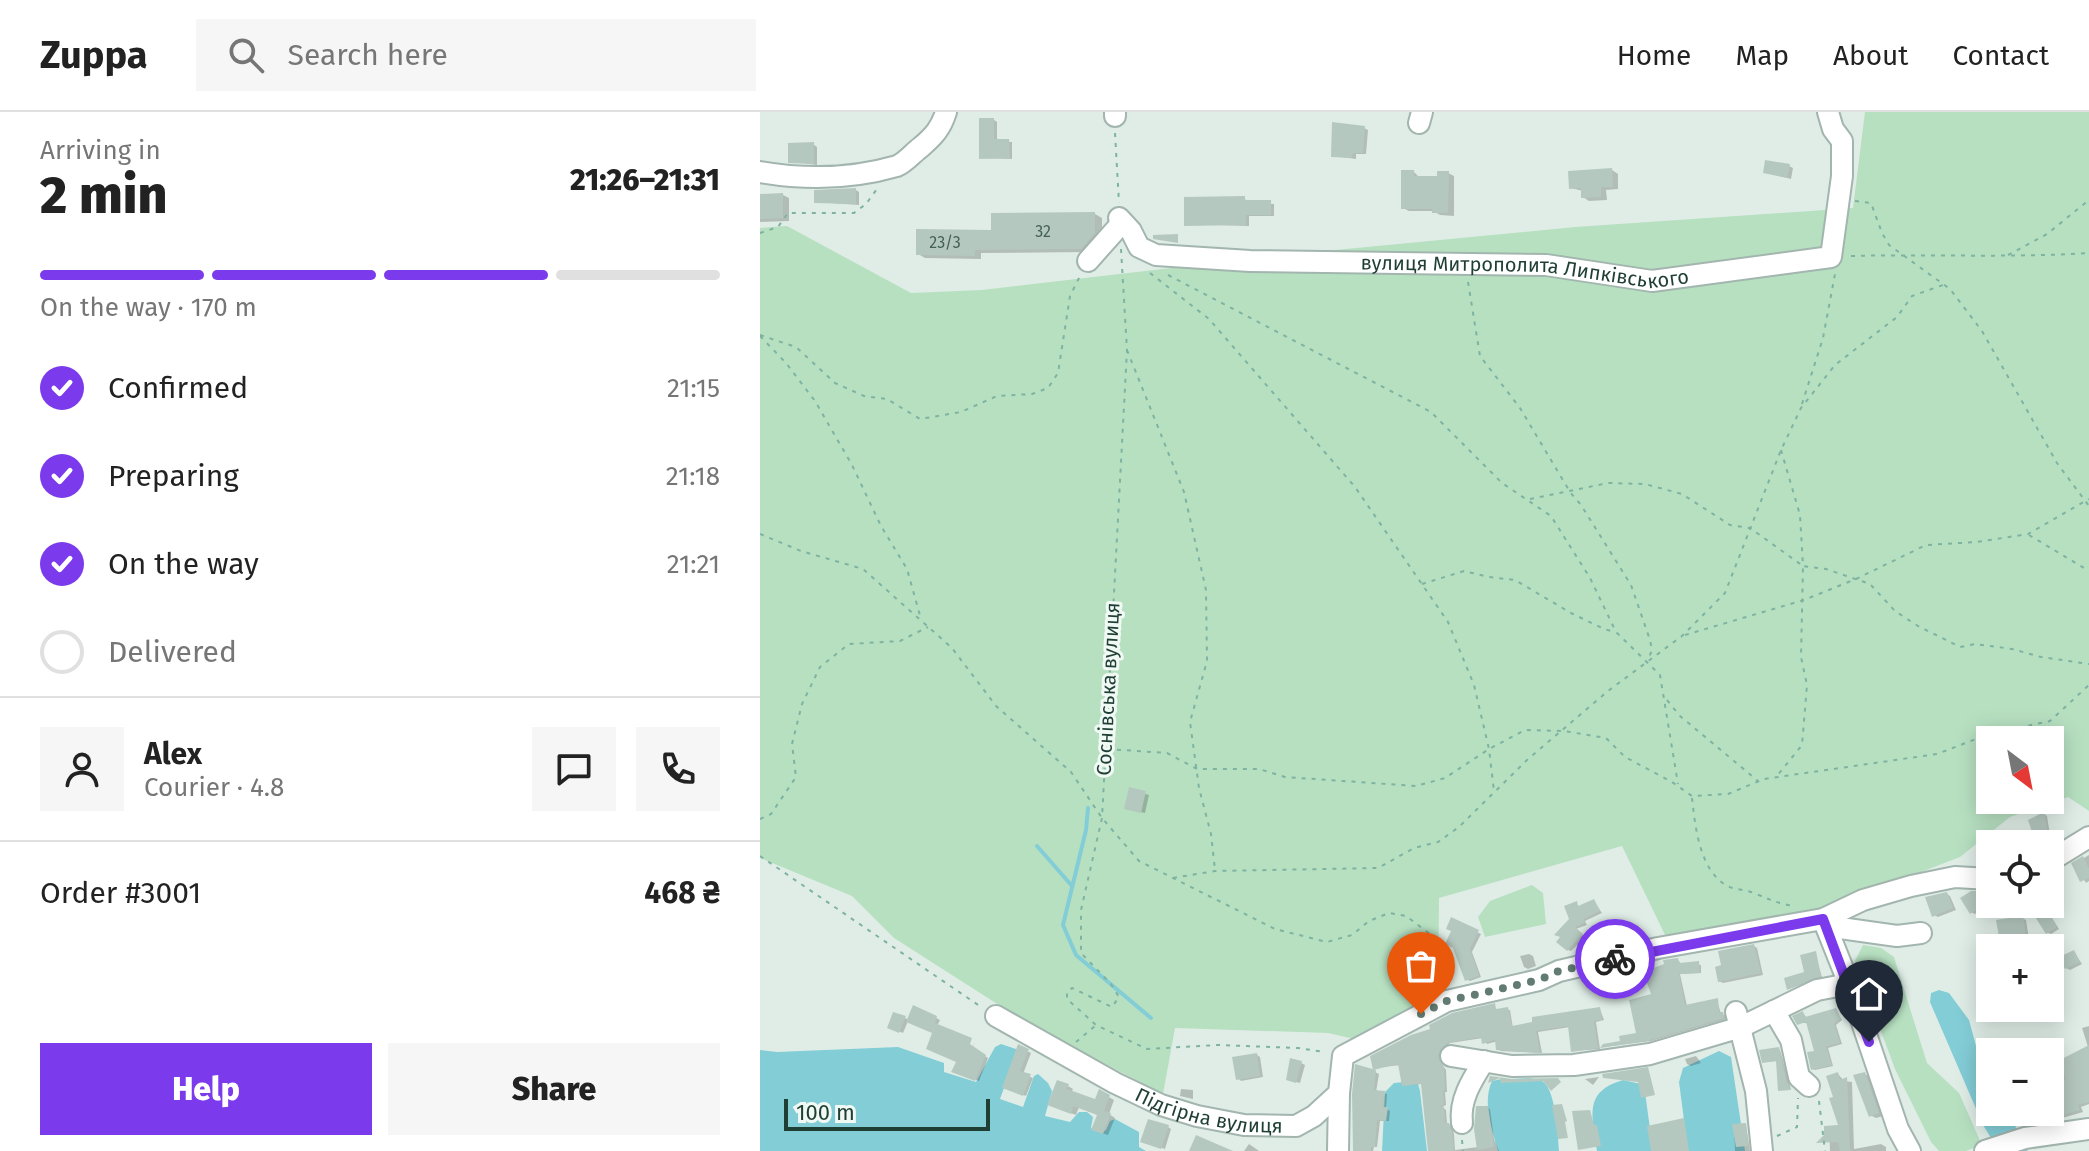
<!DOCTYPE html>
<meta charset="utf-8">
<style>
body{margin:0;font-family:"Fira Sans",sans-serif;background:#f6f6f6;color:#222;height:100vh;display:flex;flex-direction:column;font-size:30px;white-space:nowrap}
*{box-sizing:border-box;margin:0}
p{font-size:26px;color:#767676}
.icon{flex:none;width:44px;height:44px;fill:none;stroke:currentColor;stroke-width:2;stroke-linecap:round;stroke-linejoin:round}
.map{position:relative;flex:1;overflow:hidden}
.panel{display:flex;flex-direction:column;background:#fff;width:760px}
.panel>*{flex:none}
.needle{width:52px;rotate:148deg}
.fabs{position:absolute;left:1216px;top:614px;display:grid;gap:16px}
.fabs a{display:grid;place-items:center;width:88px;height:88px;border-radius:0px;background:#fff;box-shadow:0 4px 20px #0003;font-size:40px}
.scale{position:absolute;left:24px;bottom:20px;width:206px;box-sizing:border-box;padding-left:8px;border:4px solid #1f3f35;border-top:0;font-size:22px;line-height:28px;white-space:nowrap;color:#1f3f35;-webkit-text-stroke:6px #f1f9f5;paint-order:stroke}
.pin{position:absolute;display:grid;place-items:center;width:68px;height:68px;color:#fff;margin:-82px -34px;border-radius:50% 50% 50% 0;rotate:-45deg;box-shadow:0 0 8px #0007}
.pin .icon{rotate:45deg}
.courier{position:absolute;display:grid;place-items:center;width:80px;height:80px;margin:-40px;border:6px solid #7c3aed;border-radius:50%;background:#fff;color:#222;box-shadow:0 2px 10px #0007}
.head em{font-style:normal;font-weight:800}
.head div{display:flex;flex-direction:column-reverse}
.head{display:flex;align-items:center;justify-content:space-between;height:136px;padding:0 40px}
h1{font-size:52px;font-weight:800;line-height:60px}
.bar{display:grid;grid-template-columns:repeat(4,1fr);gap:12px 8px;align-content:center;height:96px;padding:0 40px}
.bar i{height:10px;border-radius:6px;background:#e0e0e0}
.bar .active{background:#7c3aed}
.bar p{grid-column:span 4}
.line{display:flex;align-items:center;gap:20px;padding:0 40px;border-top:2px solid #e0e0e0}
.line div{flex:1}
.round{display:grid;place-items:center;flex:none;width:84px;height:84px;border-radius:0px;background:#f6f6f6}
ol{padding:0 40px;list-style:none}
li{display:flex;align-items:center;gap:24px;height:88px}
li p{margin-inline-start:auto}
li .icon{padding:8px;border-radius:50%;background:#7c3aed;color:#fff;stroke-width:4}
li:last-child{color:#767676}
li i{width:44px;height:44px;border:4px solid #e0e0e0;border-radius:50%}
.action{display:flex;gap:16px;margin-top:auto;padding:16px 40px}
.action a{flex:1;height:92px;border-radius:0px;background:#7c3aed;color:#fff;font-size:32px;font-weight:800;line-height:92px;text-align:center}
.action a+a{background:#f6f6f6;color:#222}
header{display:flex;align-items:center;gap:48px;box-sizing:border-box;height:112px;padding:0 40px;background:#fff;border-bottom:2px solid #e0e0e0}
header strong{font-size:38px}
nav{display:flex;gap:44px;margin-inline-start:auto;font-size:28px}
.search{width:560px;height:72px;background:#f6f6f6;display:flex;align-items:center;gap:20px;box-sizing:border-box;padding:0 28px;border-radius:0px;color:#767676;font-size:30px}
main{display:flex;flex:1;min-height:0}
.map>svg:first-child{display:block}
</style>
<header>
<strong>Zuppa</strong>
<div class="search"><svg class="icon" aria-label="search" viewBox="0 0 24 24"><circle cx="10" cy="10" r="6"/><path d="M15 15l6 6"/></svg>Search here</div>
<nav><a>Home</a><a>Map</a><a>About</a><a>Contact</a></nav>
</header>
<main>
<section class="panel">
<div class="head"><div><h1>2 min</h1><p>Arriving in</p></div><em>21:26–21:31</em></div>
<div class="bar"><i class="active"></i><i class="active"></i><i class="active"></i><i></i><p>On the way · 170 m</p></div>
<ol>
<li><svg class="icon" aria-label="check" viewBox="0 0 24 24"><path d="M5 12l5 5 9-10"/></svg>Confirmed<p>21:15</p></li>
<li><svg class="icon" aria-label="check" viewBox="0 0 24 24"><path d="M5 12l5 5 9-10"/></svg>Preparing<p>21:18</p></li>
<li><svg class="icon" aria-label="check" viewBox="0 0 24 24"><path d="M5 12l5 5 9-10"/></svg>On the way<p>21:21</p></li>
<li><i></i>Delivered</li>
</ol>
<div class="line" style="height:144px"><a class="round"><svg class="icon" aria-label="person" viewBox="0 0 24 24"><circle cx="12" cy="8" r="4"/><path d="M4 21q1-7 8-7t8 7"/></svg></a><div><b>Alex</b><p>Courier · 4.8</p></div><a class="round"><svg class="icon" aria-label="chat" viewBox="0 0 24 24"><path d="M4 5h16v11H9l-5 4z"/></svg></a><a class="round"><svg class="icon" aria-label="phone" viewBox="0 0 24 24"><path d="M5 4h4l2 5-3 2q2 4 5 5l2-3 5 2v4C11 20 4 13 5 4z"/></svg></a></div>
<div class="line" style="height:104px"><div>Order #3001</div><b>468 ₴</b></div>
<div class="action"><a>Help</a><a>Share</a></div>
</section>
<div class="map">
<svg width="1329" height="1039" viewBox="0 0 1329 1039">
<rect width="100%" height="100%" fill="#e0ede7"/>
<g fill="#b7e0c1" fill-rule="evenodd">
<path d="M1105 0H1329V699L1308 685 1250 705 1200 745 1076 793 906 825 862 734 679 786 678 888 599 928 568 921 415 916 403 982 267 911 134 826 92 784 0 746V116L27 114 151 181 222 178 523 143 815 115 1093 96ZM1230 628H1290V688H1230Z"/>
<path d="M772 773 783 781 786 812 725 825 718 805 730 789Z"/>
<path d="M1103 833 1121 836 1134 845 1167 951 1199 981 1222 1033 1206 1039H1179L1171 1030 1135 957 1095 849Z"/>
</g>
<g fill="#83cdd7">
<path d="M1179 878 1189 881 1209 908 1219 945 1230 968V1000C1267 1000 1247 1019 1268 1039H1239L1223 1013 1170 890 1171 881Z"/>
<path d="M241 932 256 937V943L240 987 263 995 274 964 278 962 288 971 292 979 285 1004 310 1010 319 1000H327L333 1005 331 1016 342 1020 346 1018 350 1009 355 1007 379 1020V1035L386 1039H0V938L17 940 138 935 184 951V960L216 970 235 935Z"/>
<path d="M959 939 971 945 985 1039H928L919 970 923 956Z"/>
<path d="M741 967C752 968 769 964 780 968 796 973 798 1024 799 1039H738C732 1017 722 991 732 969Z"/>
<path d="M863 968 881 972 885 980 893 1039H837C833 1005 822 980 863 968Z"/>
<path d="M654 969 658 972 660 979 667 1039H622L625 980 634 971Z"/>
</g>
<g fill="#0003">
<path d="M234 8 237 10V29L252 30V47L221 46Z"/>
<path d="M604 16 608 18 606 42H596V47L574 44Z"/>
<path d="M53 32 57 35V53L30 49Z"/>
<path d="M1029 54 1033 56 1031 67 1005 60Z"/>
<path d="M852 58 858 62V77L846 78 847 88 829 89 823 85V79L811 76Z"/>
<path d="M654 60 660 66H679L688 61 694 64V104L680 103 673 99H649L643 96Z"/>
<path d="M96 78 99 80V93L56 90Z"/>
<path d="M23 83 29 86V109L0 110V84Z"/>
<path d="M484 86 488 90 514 92V104H489V114L426 112Z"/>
<path d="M335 102 342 106V125L329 140 221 141V147L165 146 158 142 233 120Z"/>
<path d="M371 677 389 683 385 701 370 698Z"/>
<path d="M1284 702 1287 704 1291 729 1279 732 1270 709Z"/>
<path d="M1329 743V769L1326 771 1314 752Z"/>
<path d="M1290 762 1297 765 1299 776 1290 778Z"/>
<path d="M1218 781 1228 794 1215 802 1211 800Z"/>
<path d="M1187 782 1190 784 1196 798 1178 805 1174 803Z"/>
<path d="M834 789 842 801 825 809 827 813 816 817 825 825 811 839 808 838 811 807 816 791 820 796Z"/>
<path d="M1277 792H1283L1299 817 1291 822 1287 820Z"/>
<path d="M1262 806 1266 808 1269 827 1256 829 1257 836H1240L1239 816Z"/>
<path d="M692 808 721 822 712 840 721 865 710 869 706 867Z"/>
<path d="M994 834 997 836 1003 863 963 871 959 869Z"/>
<path d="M1314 840 1322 852 1310 858 1306 856Z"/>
<path d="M1055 841 1062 865 1029 877 1046 862Z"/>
<path d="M769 842 773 844 776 854 768 857 764 855 760 844Z"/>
<path d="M918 848 921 852 941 853V861L920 862 927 894 957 888 961 902 965 903 966 907 891 929 843 935 862 931 879 922 894 884Z"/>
<path d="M734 894 738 899 750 898 753 916 840 897 844 908 836 910 840 937 813 939 810 915 778 920 782 941 741 939 738 937V929L727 932 723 926 690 931 683 938 681 951 686 958 687 980H685L686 993 682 995 686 998 687 1012 692 1014 694 1022 695 1038 718 1035 727 996 730 997 734 1027 739 1039H677L663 972 643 973 640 953 615 956Z"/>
<path d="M1076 898 1082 908 1076 913 1082 932 1068 936 1073 954 1055 958 1053 957 1056 940 1048 911H1039L1043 901 1047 906Z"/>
<path d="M145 906 149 908 176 906 180 908 177 914 208 942 215 930 212 936 228 946 219 969 197 961 199 949 175 921 148 909 143 921 129 915Z"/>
<path d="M1329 914V992L1321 995 1323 1000 1278 1013 1274 1010 1270 1000H1290V957L1294 959 1302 949 1328 935 1322 916Z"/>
<path d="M259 935 271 941 263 962 273 966 266 984 248 977Z"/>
<path d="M1019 937 1020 938 1031 977 1021 978 1018 949 1004 950Z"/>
<path d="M497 943 500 945 503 965 481 969 478 966Z"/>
<path d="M936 944 941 951 931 954 927 952 925 947Z"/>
<path d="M541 951 545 953 540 971 532 969Z"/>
<path d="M615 960 619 962 616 980 627 982 626 997 630 999 629 1009H620L617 1035H614L613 1039H594Z"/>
<path d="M1078 962 1084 969 1092 970 1094 1037 1121 1032 1126 1035V1039H1070L1069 1016 1080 1015 1075 986Z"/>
<path d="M1105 962 1110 965 1123 1004 1116 1006 1110 1003Z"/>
<path d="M839 965 833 973 825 967Z"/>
<path d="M308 974 313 977 311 981 336 990 340 980 354 988 349 1002 355 1006 348 1023 338 1020 339 1003 319 995 316 1003 294 995Z"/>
<path d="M421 977 433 978V987L420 984Z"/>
<path d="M986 1013 990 1039H975L974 1014Z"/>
<path d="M408 1015 411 1017 405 1037 386 1031Z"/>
<path d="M489 1032 492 1034 499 1039H484Z"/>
</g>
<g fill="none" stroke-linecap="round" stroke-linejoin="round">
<g stroke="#83cdd7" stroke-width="4">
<path d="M328 696 326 718 303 813 316 843 391 906"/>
<path d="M277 734 312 774"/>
</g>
</g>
<g fill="#b5c8bf">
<path d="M219 6H234V27H249L250 46 219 47Z"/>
<path d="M572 10 605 14 603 41H593L592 46 571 45Z"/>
<path d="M54 30V52L28 51V31Z"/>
<path d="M1005 48 1030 52 1027 66 1003 61Z"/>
<path d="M852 56 853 75H841V85L821 86V76L809 77 808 59Z"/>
<path d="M641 58H654V64H677V59H689L688 101H672V97H641Z"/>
<path d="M96 76V92L54 91V78Z"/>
<path d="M23 81V106L0 107V82Z"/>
<path d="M485 84V88H511V103H486V113L424 114V85Z"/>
<path d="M335 100V121L321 137 215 138V144L156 143V117L231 118V101Z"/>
<path d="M418 122V131L393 127V123Z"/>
<path d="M369 675 386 679 381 701 364 697Z"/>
<path d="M1284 700 1289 728 1276 732 1268 708Z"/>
<path d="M1323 744 1329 757V766L1320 770 1311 751Z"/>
<path d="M1211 779H1219L1226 791 1210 802 1200 786Z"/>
<path d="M1187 780 1193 796 1172 805 1165 785Z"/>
<path d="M834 787 840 799 823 807 825 811 815 815 823 822 807 839 796 830 800 825 794 823 809 807 804 794 817 789 818 794Z"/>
<path d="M1267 792H1283L1297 815 1286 822Z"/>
<path d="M1263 804 1266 826 1253 828 1255 836H1241L1236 808Z"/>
<path d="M691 805 719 818 710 837 719 864 705 869 693 836 685 832 691 819 686 817Z"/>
<path d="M994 832 1001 861 958 870 955 855 961 853 958 839Z"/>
<path d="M1314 838 1320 850 1305 857 1299 845Z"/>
<path d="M1056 839 1061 864 1027 878 1024 866 1044 860 1040 843Z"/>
<path d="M918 846 919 851 939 849 940 861 919 862 925 893 958 886 959 900H963L964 906 887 929 840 936 843 932 860 929 859 924 876 921 869 888 891 882 883 860 904 852 903 848Z"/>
<path d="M735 891 736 897 748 895 752 914 772 910V905L840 895 842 908 834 909 838 936 811 940 808 914 776 919 780 941 736 938 735 928 722 932 721 925 687 931 678 943 684 955 685 979H683L684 992 679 995H684L685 1011H689L692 1019 694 1039H668L661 972 642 974 638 952 613 958 610 944 651 923 670 917 669 913 692 901Z"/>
<path d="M153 893 177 904 175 911 212 926 210 932 226 943 215 969 191 960 196 950 166 937 172 921 146 910Z"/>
<path d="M1076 896 1081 907 1074 911 1080 931 1066 935 1072 953 1051 958 1047 940 1054 939 1046 910 1037 913 1032 904 1043 899 1045 905Z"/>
<path d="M133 900 146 904 139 921 127 916Z"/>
<path d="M258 932 269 937 260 959 271 962 263 984 242 976Z"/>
<path d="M1329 933V990L1318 993 1320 998 1272 1011 1268 1000H1290V975L1301 972V969L1306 967 1298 949Z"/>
<path d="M1019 935 1026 968 1031 978 1018 979 1016 949 1002 951 999 938Z"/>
<path d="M497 941 500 964 476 968 472 945Z"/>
<path d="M530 946 542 949 536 971 526 968Z"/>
<path d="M595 952 616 958 614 978 625 979 623 995H628L626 1009 617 1008 615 1035H611V1039H593L592 982Z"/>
<path d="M888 955 895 983 881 986 878 970 843 966 842 962Z"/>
<path d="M1078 960 1080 968 1087 965 1090 1039H1080L1078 1030 1056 1031 1064 1023V1014L1078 1013 1069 986 1073 985 1066 964Z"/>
<path d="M1105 960 1119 1001 1109 1005 1093 963Z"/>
<path d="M730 964 752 967 798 966 801 970 791 979 783 969 741 971 740 966 728 971Z"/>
<path d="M297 968 309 972 307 977 335 987 339 977 350 983 344 999 351 1001 343 1022 331 1018 337 1003 313 994 311 1002 287 993Z"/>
<path d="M802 992 807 1009 805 1010 808 1026 798 1027 792 993Z"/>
<path d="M716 994H728L734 1035 717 1038 714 1017Z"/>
<path d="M830 998 834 1013H837L841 1034 818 1038 812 999Z"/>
<path d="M924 1006 929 1039H891L887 1014Z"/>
<path d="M388 1007 409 1013 401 1037 380 1030Z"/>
<path d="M986 1011 988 1034 976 1035 972 1012Z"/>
<path d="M436 1023 473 1039H429Z"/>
</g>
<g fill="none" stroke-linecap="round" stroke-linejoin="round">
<g stroke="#a2b5ae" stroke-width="24">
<g id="minor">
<path d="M355 4V0"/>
<path d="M659 11 662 0"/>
<path d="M0 60C46 68 92 67 137 54 145 51 154 40 161 35 174 24 181 16 186 0"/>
<path id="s1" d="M359 106 371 119 379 135 396 143 490 149 786 153 892 169 1071 145 1082 64V29L1073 17 1068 0"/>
<path d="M328 149 360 113"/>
<path d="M1290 749 1329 725"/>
<path d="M1063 807 1089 872 1138 1017 1150 1039"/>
<path d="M1066 814 1137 824 1161 821"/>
<path d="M1014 899 1031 928 1039 965 1049 974"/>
<path d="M976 900 996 979 1002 1039"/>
<path id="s2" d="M236 904 355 971 401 993 437 1004 484 1013 536 1014 554 1004 579 981 583 944 687 889 779 868 799 859 898 836 1063 807 1103 788 1151 774 1195 765 1230 767"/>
<path d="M691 944 752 954 814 953 890 942 981 915 1057 878 1089 872"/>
<path d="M702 1011C699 988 712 968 724 949"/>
<path d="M578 1039 579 981"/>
<path d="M1225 1039 1265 1026 1329 1017"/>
</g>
</g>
<g stroke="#7eb3a1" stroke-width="2" stroke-dasharray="4 6" stroke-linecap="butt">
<path d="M355 21 359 91"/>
<path d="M1095 89 1111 91 1122 121 1129 133 1190 177 1222 219 1297 351 1329 394"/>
<path d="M0 121 18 115 28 101H94L106 92 117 77"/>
<path d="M361 137 367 238 342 706 321 798V841L351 872 359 885 352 895 312 876 307 880V887L336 913 387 937 457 933 538 936 565 940"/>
<path d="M1248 143 1287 122 1329 88"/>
<path d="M1091 144C1170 142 1249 146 1329 141"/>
<path d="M390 161 449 207 595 375 688 510 714 573 729 637 734 679"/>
<path d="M408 163 671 300 742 371 791 404 830 466 856 520 900 563 918 672"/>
<path d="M708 170 720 244 760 296 810 380 821 393 871 473 890 528 892 538 888 548"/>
<path d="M0 223 36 235 75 271 104 284 127 287 160 307 201 300 237 284 272 282 288 276 298 261 310 184 320 164"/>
<path d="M0 224 26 251 55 289 92 353 121 414 147 457 161 507"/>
<path d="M367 238 424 380 446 478 447 549 430 610 439 676 451 722 455 758"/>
<path d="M1042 292 1063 226 1075 162"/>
<path d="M1021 338 1040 403 1043 454 1066 457 1110 472 1135 499 1158 514 1200 535 1215 532 1252 537 1281 545 1329 552"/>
<path d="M770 387 848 371 885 372 922 382 970 413 990 416 1043 454 1041 545 1047 573 1042 633 1017 664"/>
<path d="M0 422 41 439 103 457 192 536 236 594 311 660 342 706 379 749 515 817 567 830 592 823 609 809 629 801 646 804 670 822 675 830 680 872"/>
<path d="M1269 423 1329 459"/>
<path d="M662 472 704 459 729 465 755 468 811 501 844 517 855 520"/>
<path d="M925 523 1044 488 1096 467 1166 433 1217 430 1268 422 1329 387"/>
<path d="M907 588 920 604 998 669"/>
<path d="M347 637 407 641 437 657H499L525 665 656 674 685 666 729 637 765 618 804 619 846 626 865 645 912 670 932 684 968 682 1004 667 1177 642 1229 622 1290 609 1329 573"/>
<path d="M932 686C935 713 939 755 964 772 972 778 984 777 994 781 1008 787 1019 792 1035 794"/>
<path d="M0 707 11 702 36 665 32 632 42 592 60 555 89 532 140 529 168 515"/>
<path d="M0 744 221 895"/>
<path d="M413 766 455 759 618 756 654 736 678 730 699 715 767 648 848 579 922 524 965 481 1021 338 1041 296 1075 253 1137 205 1152 184 1183 173"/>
<path d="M316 930 335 914"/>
<path d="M1059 989 1065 1039"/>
<path d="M1017 1024 1037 1015 1038 986"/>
<path d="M702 1028 703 1039"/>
</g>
<use href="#minor" stroke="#fff" stroke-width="20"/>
</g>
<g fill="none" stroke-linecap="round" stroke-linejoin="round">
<path stroke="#637c73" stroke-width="8" stroke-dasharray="0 14.4" d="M661 902 687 889 779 868 799 859 855 847"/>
<path stroke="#7c3aed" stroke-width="10" d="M855 847 1063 807 1109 930"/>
</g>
<g text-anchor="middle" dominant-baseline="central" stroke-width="6" stroke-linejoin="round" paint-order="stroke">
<g font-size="16" fill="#446158">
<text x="283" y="119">32</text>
<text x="185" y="130">23/3</text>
</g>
<g font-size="20" fill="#1f3f35" stroke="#f1f9f5">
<text stroke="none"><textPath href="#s1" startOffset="424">вулиця Митрополита Липківського</textPath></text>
<text transform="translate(348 577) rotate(-87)">Соснівська вулиця</text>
<text stroke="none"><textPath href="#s2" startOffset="236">Підгірна вулиця</textPath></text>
</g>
</g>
</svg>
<div class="fabs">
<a><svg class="needle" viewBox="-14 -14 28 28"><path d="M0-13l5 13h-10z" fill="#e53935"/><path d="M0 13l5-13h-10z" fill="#767676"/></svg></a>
<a><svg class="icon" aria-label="locate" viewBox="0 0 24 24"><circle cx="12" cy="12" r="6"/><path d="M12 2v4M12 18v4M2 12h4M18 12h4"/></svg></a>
<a>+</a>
<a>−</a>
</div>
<div class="scale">100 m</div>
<div class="pin" style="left:661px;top:902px;background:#ea580c"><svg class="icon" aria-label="bag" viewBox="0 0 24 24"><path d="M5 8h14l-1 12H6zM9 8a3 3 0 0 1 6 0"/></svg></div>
<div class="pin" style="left:1109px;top:930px;background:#1f2937"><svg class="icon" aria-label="home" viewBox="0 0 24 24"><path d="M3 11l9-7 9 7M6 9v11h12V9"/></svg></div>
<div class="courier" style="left:855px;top:847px"><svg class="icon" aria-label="bike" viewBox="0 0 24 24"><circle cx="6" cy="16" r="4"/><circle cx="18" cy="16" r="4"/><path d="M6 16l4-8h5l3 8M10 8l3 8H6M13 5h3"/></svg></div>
</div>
</main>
